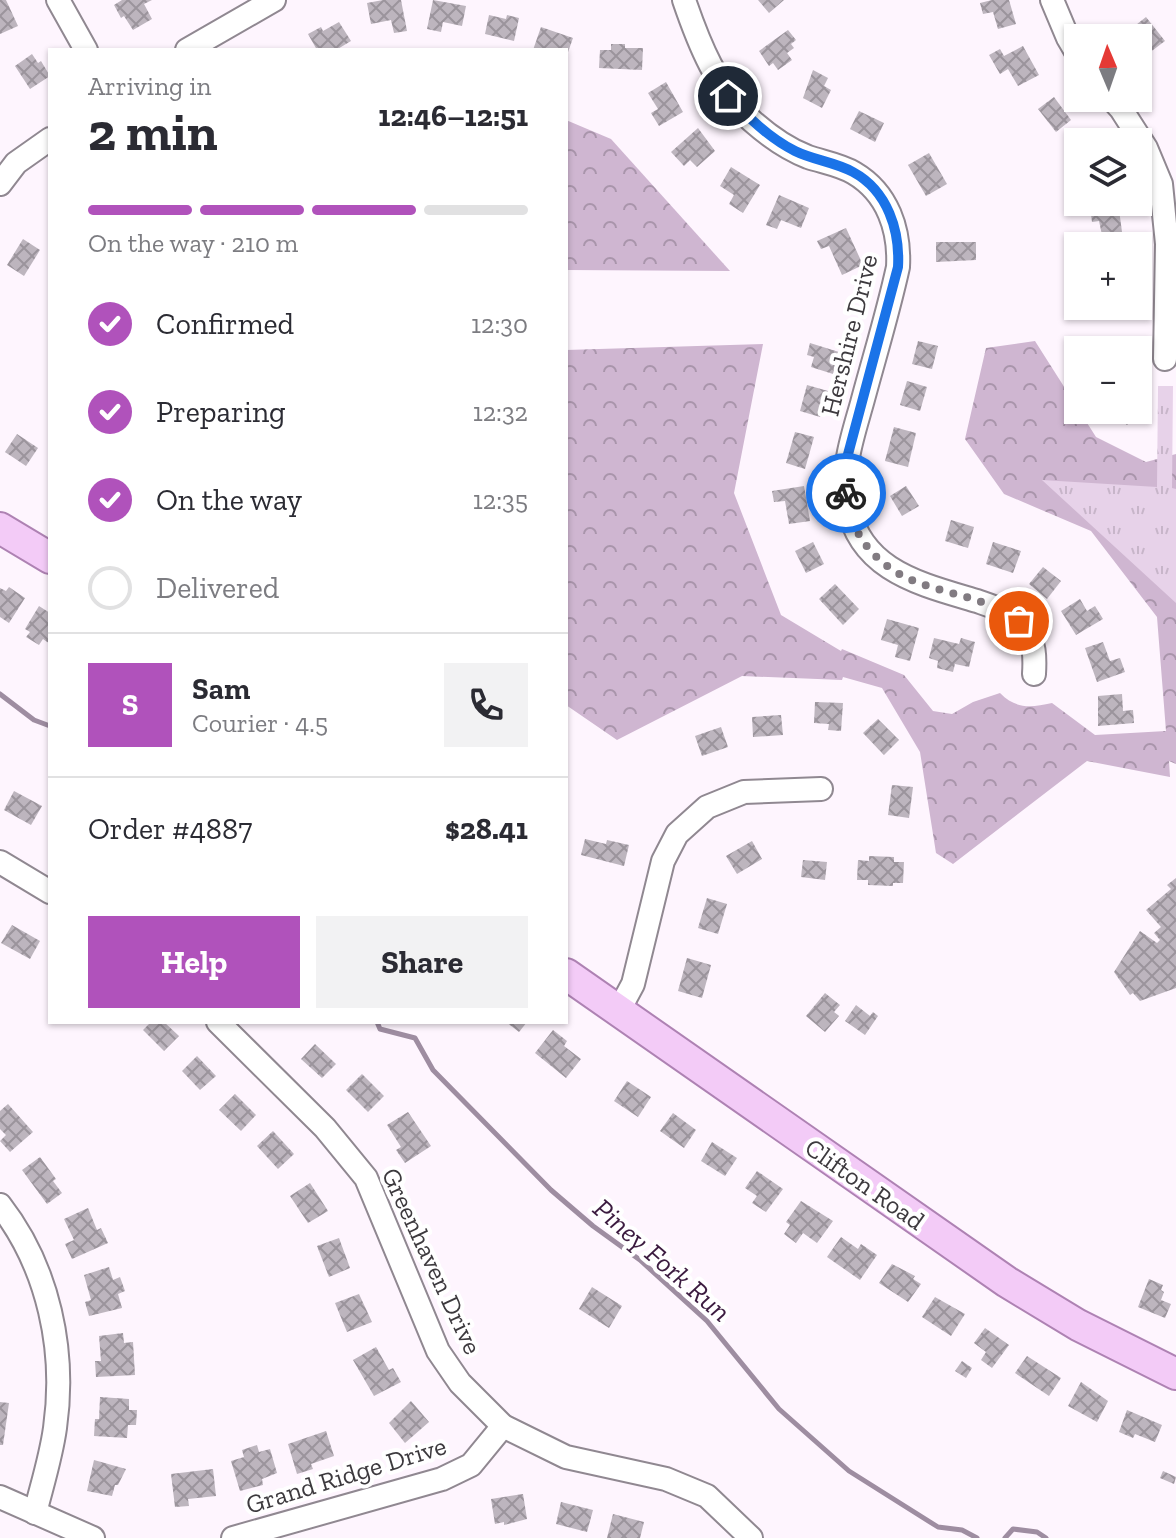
<!DOCTYPE html>
<meta charset="utf-8">
<style>
body{margin:0;font-family:"Zilla Slab",serif;background:#f2f2f3;color:#2b2b33;height:100vh;display:flex;flex-direction:column;font-size:30px;white-space:nowrap}
*{box-sizing:border-box;margin:0}
p{font-size:26px;color:#7c7c81}
.icon{flex:none;width:44px;height:44px;fill:none;stroke:currentColor;stroke-width:2;stroke-linecap:round;stroke-linejoin:round}
.map{position:relative;flex:1;overflow:hidden}
.panel{position:absolute;left:48px;top:48px;width:520px;height:976px;display:flex;flex-direction:column;background:#fff;border-radius:0px;box-shadow:0 2px 6px #0004}
.panel>*{flex:none}
.needle{width:52px;rotate:358deg}
.controls{position:absolute;left:1064px;top:24px;display:grid;gap:16px}
.controls a{display:grid;place-items:center;width:88px;height:88px;border-radius:0px;background:#fff;box-shadow:0 2px 6px #0004;font-size:40px}
.pin{position:absolute;display:grid;place-items:center;width:68px;height:68px;color:#fff;margin:-34px;border:4px solid #fff;border-radius:50%;box-shadow:0 2px 8px #0007}
.courier{position:absolute;display:grid;place-items:center;width:80px;height:80px;margin:-40px;border:6px solid #1a73e8;border-radius:50%;background:#fff;color:#222;box-shadow:0 2px 10px #0007}
.headline em{font-style:normal;font-weight:700}
.headline div{display:flex;flex-direction:column-reverse}
.headline{display:flex;align-items:center;justify-content:space-between;height:136px;padding:0 40px}
h1{font-size:52px;font-weight:700;line-height:60px}
.bar{display:grid;grid-template-columns:repeat(4,1fr);gap:12px 8px;align-content:center;height:96px;padding:0 40px}
.bar i{height:10px;border-radius:6px;background:#e1e1e2}
.bar .selected{background:#b052bb}
.bar p{grid-column:span 4}
.line{display:flex;align-items:center;gap:20px;padding:0 40px;border-top:2px solid #e1e1e2}
.line div{flex:1}
.round{display:grid;place-items:center;flex:none;width:84px;height:84px;border-radius:0px;background:#f2f2f3}
ol{padding:0 40px;list-style:none}
li{display:flex;align-items:center;gap:24px;height:88px}
li p{margin-inline-start:auto}
li .icon{padding:8px;border-radius:50%;background:#b052bb;color:#fff;stroke-width:4}
li:last-child{color:#7c7c81}
li i{width:44px;height:44px;border:4px solid #e1e1e2;border-radius:50%}
.primary-button{display:flex;gap:16px;margin-top:auto;padding:16px 40px}
.primary-button a{flex:1;height:92px;border-radius:0px;background:#b052bb;color:#fff;font-size:32px;font-weight:700;line-height:92px;text-align:center}
.primary-button a+a{background:#f2f2f3;color:#2b2b33}
.map>svg:first-child{display:block}
</style>
<div class="map">
<svg width="1176" height="1538" viewBox="0 0 1176 1538">
<defs>
<pattern id="forest-crowns" width="20" height="18" patternUnits="userSpaceOnUse" patternTransform="scale(2)"><rect width="20" height="18" fill="#cfb6d1"/><path d="M2 6a3 3 0 1 1 6 0M12 15a3 3 0 1 1 6 0" fill="none" stroke="#a995ab"/></pattern>
<pattern id="park-tufts" width="24" height="20" patternUnits="userSpaceOnUse" patternTransform="scale(2)"><rect width="24" height="20" fill="#e7d2e9"/><path d="M3 7l-1-3M5 7V3M7 7l1-3M15 17l-1-3M17 17v-4M19 17l1-3" fill="none" stroke="#c7b5c9"/></pattern>
<pattern id="building-cross-hatch" width="8" height="8" patternUnits="userSpaceOnUse" patternTransform="scale(2)"><rect width="8" height="8" fill="#bdb5be"/><path d="M0 0l8 8M0 8l8-8" fill="none" stroke="#9b949c"/></pattern>
</defs>
<rect width="100%" height="100%" fill="#fef5fe"/>
<g fill="url(#forest-crowns)">
<path d="M566 120 611 139 730 271 566 270Z"/>
<path d="M1035 341 1096 437 1146 462 1176 454V764L1169 761 1170 777 1087 761 953 864 936 853 920 752 882 688 843 677 842 680 742 676 617 740 566 705V350L763 344 734 493 781 615 841 651 842 649 904 675 933 711 952 714 973 702 1000 693C1016 709 1030 708 1052 703L1095 735 1166 731 1157 617 1091 531 1004 494 965 439 986 348Z"/>
</g>
<path fill="url(#park-tufts)" d="M1158 386H1173L1172 488 1176 489V603L1042 480 1157 487Z"/>
<g fill="none" stroke-linecap="round" stroke-linejoin="round">
<g stroke="#9e8da1" stroke-width="5">
<path d="M0 694 34 720 50 726"/>
<path d="M377 1022 380 1029 415 1038 433 1070 551 1190 593 1226 640 1260 707 1321 779 1409 849 1471 938 1527 962 1530 977 1538"/>
<path d="M1005 1538 1013 1529 1037 1532 1046 1538"/>
</g>
</g>
<g fill="url(#building-cross-hatch)">
<path d="M0 0H6L18 26 0 34Z"/>
<path d="M122 0H152L144 4 152 19 133 30 124 16 121 18 114 5Z"/>
<path d="M383 0H401L407 31 394 33 391 20 371 24 367 3Z"/>
<path d="M433 0 466 6 462 26 443 22 441 32 427 29Z"/>
<path d="M758 0H784L769 13Z"/>
<path d="M992 0H1009L1016 24 998 29 993 12 983 14 980 3Z"/>
<path d="M489 15 506 19 507 15 519 18 514 41 485 34Z"/>
<path d="M1146 17 1165 41 1145 56 1138 47V38H1131L1127 32Z"/>
<path d="M339 22 351 41 336 50H317L308 34 321 27 323 31Z"/>
<path d="M541 27 573 38 566 58V50H533Z"/>
<path d="M788 30 796 40 791 44 794 48 787 53 792 60 778 70 773 63 769 66 759 51Z"/>
<path d="M611 44H625V48H643L642 70 599 68 600 50H611Z"/>
<path d="M1023 46 1039 75 1018 86 1008 69 1000 74 989 55 1000 49 1004 56Z"/>
<path d="M32 54 38 63 41 61 50 76 30 89 15 66Z"/>
<path d="M813 70 828 78 824 86 831 90 822 108 803 98Z"/>
<path d="M666 82 683 112 659 126 651 113 658 109 648 93Z"/>
<path d="M1054 97 1071 120 1056 132 1038 109Z"/>
<path d="M859 111 884 123 875 142 850 129Z"/>
<path d="M698 128 715 151 697 167 690 160 684 166 671 152Z"/>
<path d="M929 153 947 184 926 196 908 165Z"/>
<path d="M731 167 760 185 743 213 729 204 734 195 720 186Z"/>
<path d="M779 195 809 208 801 228 781 220 777 229 766 225Z"/>
<path d="M1118 202 1122 232 1102 235 1099 221 1092 222 1090 207Z"/>
<path d="M846 228 863 265 842 275 829 246 821 249 817 241Z"/>
<path d="M23 239 40 250 24 276 7 265Z"/>
<path d="M936 242H976V260L936 262Z"/>
<path d="M918 341 938 346 932 369 912 364Z"/>
<path d="M810 343 839 352 833 374 811 367 814 357 807 355Z"/>
<path d="M907 381 927 387 920 411 900 405Z"/>
<path d="M807 385 828 391 820 417 800 411Z"/>
<path d="M1109 410H1140L1127 425Z"/>
<path d="M894 427 916 433 908 467 885 461Z"/>
<path d="M795 432 814 437 805 469 786 463Z"/>
<path d="M17 434 38 448 26 466 5 452Z"/>
<path d="M804 486 810 521 789 524 785 501 774 502 772 491Z"/>
<path d="M906 486 919 506 902 516 890 496Z"/>
<path d="M951 520 974 527 968 548 945 541Z"/>
<path d="M813 542 824 564 806 573 795 551Z"/>
<path d="M993 542 1021 551 1013 573 986 564Z"/>
<path d="M1043 567 1061 581 1047 599 1029 584Z"/>
<path d="M835 584 859 609 843 625 819 599Z"/>
<path d="M9 587 25 598 9 623 0 617V588L6 591Z"/>
<path d="M1080 599 1087 611 1095 606 1103 619 1076 635 1061 611Z"/>
<path d="M39 606 50 613V644L43 639 39 645 26 637 30 632 25 629Z"/>
<path d="M887 619 919 628 910 661 895 657 898 645 881 640Z"/>
<path d="M934 638 959 644 961 638 975 642 969 667 955 664 953 672 937 668 938 661 929 658Z"/>
<path d="M1103 642 1110 661 1120 658 1125 672 1097 682 1085 648Z"/>
<path d="M1122 694 1123 711 1133 710 1134 723 1098 726V696Z"/>
<path d="M815 702 843 703 841 731 828 730 829 724 814 723Z"/>
<path d="M781 715 783 735 753 737 752 717Z"/>
<path d="M878 719 899 740 884 755 863 733Z"/>
<path d="M721 727 728 747 702 756 695 736Z"/>
<path d="M892 785 913 787 909 818 888 815Z"/>
<path d="M14 791 42 806 31 825 4 810Z"/>
<path d="M585 839 606 844 607 840 629 845 624 866 581 855Z"/>
<path d="M752 841 762 859 737 874 726 856Z"/>
<path d="M869 856 894 857V862H904L903 883H893V886L868 885V880H857L858 860 869 861Z"/>
<path d="M803 860 827 862 825 880 801 877Z"/>
<path d="M1176 878V988L1140 1001 1133 993 1130 995 1114 972 1140 931 1157 943 1160 940 1154 933 1161 927 1146 910 1171 889 1167 885Z"/>
<path d="M707 898 727 904 718 934 698 928Z"/>
<path d="M12 925 40 941 30 959 1 943Z"/>
<path d="M687 958 711 965 702 998 678 991Z"/>
<path d="M825 993 840 1005 834 1012 839 1016 825 1032 806 1016Z"/>
<path d="M856 1005 870 1016 873 1012 878 1016 865 1035 845 1021Z"/>
<path d="M151 1022H164L179 1036 164 1051 143 1030Z"/>
<path d="M506 1022H527L519 1032Z"/>
<path d="M553 1030 567 1041 564 1046 581 1059 566 1078 535 1053Z"/>
<path d="M315 1044 336 1064 322 1078 301 1059Z"/>
<path d="M197 1056 216 1076 200 1090 182 1071Z"/>
<path d="M362 1074 384 1096 368 1112 346 1090Z"/>
<path d="M627 1081 651 1097 638 1117 614 1101Z"/>
<path d="M235 1094 256 1115 241 1131 219 1110Z"/>
<path d="M8 1104 33 1132 10 1152 0 1141 6 1135 0 1129V1111Z"/>
<path d="M408 1112 431 1146 405 1163 396 1150 401 1147 387 1125Z"/>
<path d="M673 1113 696 1130 684 1148 660 1131Z"/>
<path d="M273 1131 294 1154 278 1169 257 1146Z"/>
<path d="M712 1142 737 1158 725 1176 701 1161Z"/>
<path d="M40 1157 56 1179 53 1181 62 1193 47 1204 22 1170Z"/>
<path d="M757 1171 783 1189 766 1212 752 1203 757 1196 745 1188Z"/>
<path d="M310 1183 328 1211 308 1223 290 1196Z"/>
<path d="M801 1201 833 1221 817 1243 803 1233 796 1243 784 1234 790 1225 786 1222Z"/>
<path d="M88 1208 97 1230 101 1228 108 1243 72 1259 65 1244 74 1240 64 1219Z"/>
<path d="M841 1237 858 1249 861 1244 877 1255 860 1280 827 1257Z"/>
<path d="M339 1238 350 1268 329 1277 317 1246Z"/>
<path d="M892 1264 915 1276 913 1279 921 1284 908 1302 879 1283Z"/>
<path d="M109 1267 113 1280 120 1277 125 1291 118 1294 122 1308 89 1316 85 1302 91 1300 84 1275Z"/>
<path d="M1149 1279 1163 1285 1161 1290 1164 1292 1161 1300 1171 1304 1165 1318 1138 1307Z"/>
<path d="M592 1287 622 1306 609 1328 579 1309Z"/>
<path d="M359 1294 372 1322 347 1332 335 1303Z"/>
<path d="M935 1297 965 1314 951 1336 922 1317Z"/>
<path d="M985 1328 1009 1345 992 1368 981 1360 986 1352 974 1343Z"/>
<path d="M123 1333 124 1343 133 1342 135 1375 96 1377 95 1361H101L99 1336Z"/>
<path d="M376 1347 389 1370 393 1368 401 1382 374 1396 353 1360Z"/>
<path d="M1027 1356 1061 1378 1049 1396 1015 1373Z"/>
<path d="M962 1361 972 1368 966 1378 955 1371Z"/>
<path d="M1081 1382 1108 1401 1097 1422 1068 1406Z"/>
<path d="M100 1397 129 1399V1410H137L136 1425H128L127 1438 94 1436 95 1419H99Z"/>
<path d="M411 1401 429 1422 405 1443 389 1423Z"/>
<path d="M0 1402 9 1403 3 1445H0Z"/>
<path d="M1127 1410 1162 1425 1155 1442 1135 1434 1133 1438 1119 1432Z"/>
<path d="M326 1431 334 1456 311 1464 313 1469 297 1474 288 1444Z"/>
<path d="M257 1445 259 1452 270 1449 277 1473 262 1479 263 1485 240 1491 231 1461 244 1457 242 1450Z"/>
<path d="M94 1460 126 1469 118 1485H115L112 1496 87 1491Z"/>
<path d="M213 1469 216 1496 188 1499 189 1506 175 1507 171 1474Z"/>
<path d="M1163 1471 1176 1477 1174 1484 1160 1478Z"/>
<path d="M523 1494 527 1519 504 1525V1522L495 1524 491 1499Z"/>
<path d="M561 1502 593 1510 587 1532 556 1524Z"/>
<path d="M613 1514 644 1522 640 1538H607Z"/>
</g>
<g fill="none" stroke-linecap="round" stroke-linejoin="round">
<g stroke="#908891" stroke-width="26">
<g id="minor">
<path d="M58 0 86 50"/>
<path d="M684 0C699 44 717 89 752 121 769 136 787 149 808 157 823 162 841 165 854 173 888 193 900 230 898 267 888 313 874 358 862 403 853 435 842 466 847 499 856 570 920 584 977 601 994 607 1012 612 1024 627 1035 641 1035 658 1034 674"/>
<path d="M1052 0 1068 38 1078 55"/>
<path d="M187 50 274 0"/>
<path d="M1111 98 1121 109 1146 148 1161 184 1167 244 1165 359"/>
<path d="M0 184 16 163 50 139"/>
<path d="M0 862 50 892"/>
<path d="M618 1012 633 984 663 861 677 834 707 807 744 792 821 789"/>
<path d="M218 1022 325 1128 366 1178 438 1351 460 1383 503 1426 566 1457 666 1479 707 1496 751 1538"/>
<path d="M0 1205C49 1268 66 1351 55 1428 51 1457 42 1485 35 1513"/>
<path d="M0 1497 93 1538"/>
<path d="M233 1538 442 1479 471 1465 503 1426"/>
</g>
</g>
<g stroke="#ae82b3" stroke-width="34">
<g id="major">
<path d="M0 528 50 558"/>
<path d="M566 974 1007 1282 1078 1325 1176 1374"/>
</g>
</g>
<use href="#minor" stroke="#fff" stroke-width="22"/>
<use href="#major" stroke="#f3cbf7" stroke-width="30"/>
</g>
<g fill="none" stroke-linecap="round" stroke-linejoin="round">
<path stroke="#817b81" stroke-width="8" stroke-dasharray="0 14.4" d="M846 493C848 514 856 534 870 550 911 598 972 586 1019 621"/>
<path stroke="#1a73e8" stroke-width="10" d="M728 96C748 117 769 138 795 151 813 160 835 162 853 172 888 191 900 231 898 267L847 458 846 493"/>
</g>
<g text-anchor="middle" dominant-baseline="central" stroke-width="8" stroke-linejoin="round" paint-order="stroke">
<g font-size="26" fill="#3d3a3e" stroke="#fff">
<text transform="translate(849 335) rotate(-76)">Hershire Drive</text>
<text transform="translate(865 1184) rotate(35)">Clifton Road</text>
<text transform="translate(432 1261) rotate(65)">Greenhaven Drive</text>
<text transform="translate(346 1475) rotate(-17)">Grand Ridge Drive</text>
</g>
<g font-size="28" font-style="italic" fill="#3b1a3f" stroke="#fff">
<text transform="translate(662 1260) rotate(41)">Piney Fork Run</text>
</g>
</g>
</svg>
<div class="controls">
<a><svg class="needle" viewBox="-14 -14 28 28"><path d="M0-13l5 13h-10z" fill="#e53935"/><path d="M0 13l5-13h-10z" fill="#7c7c81"/></svg></a>
<a><svg class="icon" aria-label="layers" viewBox="0 0 24 24"><path d="M12 4l9 5-9 5-9-5zM3 14l9 5 9-5"/></svg></a>
<a>+</a>
<a>−</a>
</div>
<div class="pin" style="left:1019px;top:621px;background:#ea580c"><svg class="icon" aria-label="bag" viewBox="0 0 24 24"><path d="M5 8h14l-1 12H6zM9 8a3 3 0 0 1 6 0"/></svg></div>
<div class="pin" style="left:728px;top:96px;background:#1f2937"><svg class="icon" aria-label="home" viewBox="0 0 24 24"><path d="M3 11l9-7 9 7M6 9v11h12V9"/></svg></div>
<div class="courier" style="left:846px;top:493px"><svg class="icon" aria-label="bike" viewBox="0 0 24 24"><circle cx="6" cy="16" r="4"/><circle cx="18" cy="16" r="4"/><path d="M6 16l4-8h5l3 8M10 8l3 8H6M13 5h3"/></svg></div>
<section class="panel">
<div class="headline"><div><h1>2 min</h1><p>Arriving in</p></div><em>12:46–12:51</em></div>
<div class="bar"><i class="selected"></i><i class="selected"></i><i class="selected"></i><i></i><p>On the way · 210 m</p></div>
<ol>
<li><svg class="icon" aria-label="check" viewBox="0 0 24 24"><path d="M5 12l5 5 9-10"/></svg>Confirmed<p>12:30</p></li>
<li><svg class="icon" aria-label="check" viewBox="0 0 24 24"><path d="M5 12l5 5 9-10"/></svg>Preparing<p>12:32</p></li>
<li><svg class="icon" aria-label="check" viewBox="0 0 24 24"><path d="M5 12l5 5 9-10"/></svg>On the way<p>12:35</p></li>
<li><i></i>Delivered</li>
</ol>
<div class="line" style="height:144px"><b class="round" style="background:#b052bb;color:#fff">S</b><div><b>Sam</b><p>Courier · 4.5</p></div><a class="round"><svg class="icon" aria-label="phone" viewBox="0 0 24 24"><path d="M5 4h4l2 5-3 2q2 4 5 5l2-3 5 2v4C11 20 4 13 5 4z"/></svg></a></div>
<div class="line" style="height:104px"><div>Order #4887</div><b>$28.41</b></div>
<div class="primary-button"><a>Help</a><a>Share</a></div>
</section>
</div>
